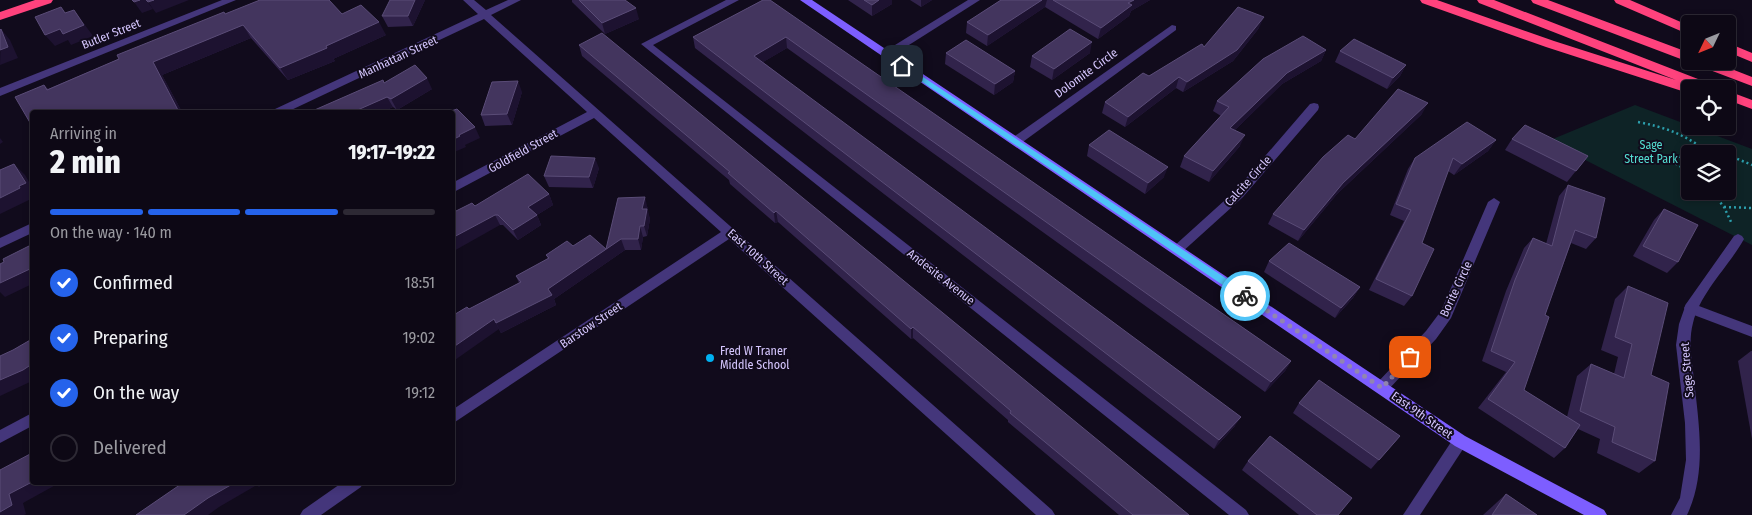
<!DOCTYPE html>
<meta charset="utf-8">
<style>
body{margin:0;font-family:"Fira Sans Condensed",sans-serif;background:#1b1622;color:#f1f3f6;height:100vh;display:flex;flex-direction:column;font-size:19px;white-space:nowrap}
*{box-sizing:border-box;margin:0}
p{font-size:16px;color:#9a9aa0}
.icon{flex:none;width:28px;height:28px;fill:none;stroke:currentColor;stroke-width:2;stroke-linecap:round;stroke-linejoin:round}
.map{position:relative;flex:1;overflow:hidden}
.side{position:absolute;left:30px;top:110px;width:425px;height:375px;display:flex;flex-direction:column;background:#0d0815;border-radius:5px;box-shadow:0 2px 8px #0003,0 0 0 1px #2d2934}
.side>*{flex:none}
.needle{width:32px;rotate:227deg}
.fabs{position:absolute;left:1681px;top:15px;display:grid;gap:10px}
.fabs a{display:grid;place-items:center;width:55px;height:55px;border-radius:5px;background:#0d0815;box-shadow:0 2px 8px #0003,0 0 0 1px #2d2934;font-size:25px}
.pin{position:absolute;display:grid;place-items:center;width:42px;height:42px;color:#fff;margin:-21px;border-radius:10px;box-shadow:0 2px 8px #0006}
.courier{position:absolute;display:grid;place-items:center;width:50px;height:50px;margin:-25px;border:4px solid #4fc3f7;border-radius:50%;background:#fff;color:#222;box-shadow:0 1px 6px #0007}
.head em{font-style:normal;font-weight:800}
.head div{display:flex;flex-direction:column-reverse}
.head{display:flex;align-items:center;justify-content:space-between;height:85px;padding:0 20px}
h1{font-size:32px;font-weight:800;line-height:38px}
.bar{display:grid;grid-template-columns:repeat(4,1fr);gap:8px 5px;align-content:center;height:60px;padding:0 20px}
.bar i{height:6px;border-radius:4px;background:#2d2934}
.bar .active{background:#2563eb}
.bar p{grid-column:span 4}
ol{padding:0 20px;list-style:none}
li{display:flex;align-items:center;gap:15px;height:55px}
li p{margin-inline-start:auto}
li .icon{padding:5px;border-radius:50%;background:#2563eb;color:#fff;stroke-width:4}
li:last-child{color:#9a9aa0}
li i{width:28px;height:28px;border:2px solid #2d2934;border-radius:50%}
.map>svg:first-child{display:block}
</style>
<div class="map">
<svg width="1752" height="515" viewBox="0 0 1752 515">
<rect width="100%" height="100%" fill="#110b1c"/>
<path fill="#0e2326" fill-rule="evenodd" d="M1635 105 1752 149V245L1548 141ZM1690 154H1728V191H1690Z"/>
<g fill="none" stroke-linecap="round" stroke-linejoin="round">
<g stroke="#2c9fad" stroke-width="2.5" stroke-dasharray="2 3" stroke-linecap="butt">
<path d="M1638 122C1664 127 1684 134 1705 150V154"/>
<path d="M1705 150 1724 154"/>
<path d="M1728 155 1752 165"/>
<path d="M1690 172 1671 161 1677 157 1693 154"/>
<path d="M1711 191 1724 207 1732 224"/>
<path d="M1724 207 1752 208"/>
</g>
<path fill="#44367b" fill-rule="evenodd" d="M1691 303 1752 326V337L1686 312 1684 308 1686 304Z"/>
<g fill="#44367b" fill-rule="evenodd">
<path d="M222 0H236L0 96V88Z"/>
<path d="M463 0H474L486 10 508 0H521L491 15 1052 510 1055 515H1036L729 239 452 424V410L721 232 594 118 452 193V183L587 112 484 19 287 112H274L275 109 478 14Z"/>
<path d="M726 0H739L653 45 1246 510 1249 515H1229L641 44Z"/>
<path d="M968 0H980L890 57H882L881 55 882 53Z"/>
<path d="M1172 25 1176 26V30L1020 144H1012L1010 141 1012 138Z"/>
<path d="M1314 103 1318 104 1319 107 1318 110 1243 197 1181 253H1173L1171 250 1173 247 1235 191 1310 104Z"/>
<path d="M1494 198 1500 202 1451 318 1436 339 1387 391 1382 393 1377 391 1375 387 1377 383 1426 331 1441 311 1488 202Z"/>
<path d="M32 223V233L0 248V238Z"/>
<path d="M1738 234 1742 236 1744 239C1729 266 1700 293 1693 323 1688 342 1692 361 1694 380 1699 425 1707 473 1687 515H1671L1680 498 1686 460 1685 423 1676 345 1679 324 1686 304 1734 236Z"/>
<path d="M32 413V426L0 443V430Z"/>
<path d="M1460 435 1465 436 1467 441 1465 446 1420 515H1403L1455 436Z"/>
<path d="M343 482H363L361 487 321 515H300L303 510Z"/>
</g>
<path fill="#7d5eff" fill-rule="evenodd" d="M800 0H812L1465 436 1604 510 1607 515H1584L1455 446Z"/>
<g fill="#ff427d" fill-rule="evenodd">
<path d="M35 0H53L51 3 0 20V12Z"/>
<path d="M1420 0H1437L1554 41 1676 80 1479 3 1477 0H1494L1716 86 1717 89H1690V93L1685 92 1546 47 1422 3Z"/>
<path d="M1531 0H1548L1690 53V61H1711L1752 77V86L1694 64 1692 61H1686L1533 3Z"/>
<path d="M1614 0H1630L1690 26V35L1616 3Z"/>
<path d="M1728 43 1752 53V62L1728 52Z"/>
<path d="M1728 91 1752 100V109L1728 100Z"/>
</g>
</g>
<g fill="#31234b">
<path d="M425 0 413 26 388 27 382 16Z"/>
<path d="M572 0H625L639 19 605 34 572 2Z"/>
<path d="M763 0 1291 361 1285 371 1265 392 787 48 763 62 1235 426 1214 449 695 48 693 37Z"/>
<path d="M848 0H892V4L872 16Z"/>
<path d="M910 0H932L921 7Z"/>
<path d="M1001 0H1150L1131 11 1129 16 1098 39 1045 7 987 46 966 33 967 22Z"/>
<path d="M225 14H342L386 35 333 59 335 61 288 80 251 38 162 75 182 112H32L44 85 48 89Z"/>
<path d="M1259 28 1233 61 1183 92 1176 88 1125 127 1102 113 1105 102 1149 76 1204 47Z"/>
<path d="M579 45 1189 515H1119L1008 422V420L913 338 911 339 778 222 775 223 730 184 729 180 582 56Z"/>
<path d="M1326 50 1321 61 1282 84 1235 130 1240 146 1209 182 1180 167 1184 156 1221 116 1213 111 1217 101Z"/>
<path d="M1340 51 1406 65 1400 76 1387 89 1335 62Z"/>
<path d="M946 53 1015 71 1013 82 994 95 945 64Z"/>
<path d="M1090 53 1052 80 1030 67 1032 56Z"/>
<path d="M384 83 432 89 397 110 393 107 382 112H310Z"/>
<path d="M522 92 512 125 485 126 481 115Z"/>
<path d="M1422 114 1337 194 1298 241 1268 224 1273 214 1355 139Z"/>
<path d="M1512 139 1588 156 1567 182 1505 150Z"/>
<path d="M1496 140 1488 151 1454 175 1448 171 1422 243 1412 296 1404 306 1369 290 1404 221 1390 215 1408 169 1415 158Z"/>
<path d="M1089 145 1164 177 1145 194 1087 156Z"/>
<path d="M599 168 593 188 549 187 544 176Z"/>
<path d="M1568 185 1596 238 1586 249 1571 243 1545 315 1524 390 1567 417 1577 376 1591 364 1614 374 1618 357 1601 350 1615 299 1628 286 1651 375 1655 461 1639 473 1597 453 1600 439 1578 429 1565 448 1554 458 1478 408 1506 372 1482 361 1506 291 1524 248 1533 238 1546 244 1559 196Z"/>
<path d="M549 194 553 205 537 215 541 225 518 240 503 225H500L475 206Z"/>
<path d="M648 207 647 210 650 219 647 236 643 237 641 250H625L554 299 556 305 501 333 499 329 469 309 519 283 516 276 548 259 546 255 573 246 606 249Z"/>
<path d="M1664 209 1678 262 1667 273 1633 256 1654 220Z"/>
<path d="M1269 261 1360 287 1353 298 1335 318 1264 272Z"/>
<path d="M1751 351H1752V439L1738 361Z"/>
<path d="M1299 403 1400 436 1371 469 1293 413Z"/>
<path d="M1248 461 1338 515H1299L1242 470Z"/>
<path d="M1506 494 1537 515H1483Z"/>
</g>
<g fill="#1d1230">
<path d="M140 0H146L153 9 142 13 134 2Z"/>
<path d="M154 0H189L156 13 148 2Z"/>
<path d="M415 0H425L413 26 408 16Z"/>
<path d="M879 0H892V4L872 16V5Z"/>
<path d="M921 0H932L921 7Z"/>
<path d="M1042 0H1047L1045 7 987 46 988 35Z"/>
<path d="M1134 0H1150L1131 11 1129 16 1098 39 1101 28 1128 3Z"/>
<path d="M636 8 639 19 605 34 602 23Z"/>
<path d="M74 10 93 36 71 45 68 40 55 46 45 35Z"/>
<path d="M1264 17 1259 28 1233 61 1183 92 1187 82Z"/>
<path d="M379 22 386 35 333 59 335 61 288 80 280 68Z"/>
<path d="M243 25 251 38 162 75 182 112H177L153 62Z"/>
<path d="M1 29 10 40 18 58 0 65Z"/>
<path d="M786 37 787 48 755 67 754 56Z"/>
<path d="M1092 42 1090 53 1052 80 1054 69Z"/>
<path d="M1326 50 1321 61 1282 84 1226 139 1230 128 1287 73Z"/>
<path d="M1406 65 1400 76 1387 89 1393 78Z"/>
<path d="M1015 71 1013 82 994 95 995 84Z"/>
<path d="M1179 77 1176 88 1125 127 1128 117Z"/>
<path d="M427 78 432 89 397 110 391 99Z"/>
<path d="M518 81 522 92 512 125 507 114Z"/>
<path d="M387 97 393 107 382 112H352Z"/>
<path d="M1428 103 1422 114 1337 194 1298 241 1304 230 1343 183Z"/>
<path d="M475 127 480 138 465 145 466 147 452 153V140L459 135Z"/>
<path d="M1245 135 1240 146 1209 182 1213 171Z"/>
<path d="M0 138 3 142 0 144Z"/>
<path d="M1496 140 1488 151 1454 175 1462 164Z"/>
<path d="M595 158 599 168 593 188 589 177Z"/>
<path d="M14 164 25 175 32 187V196L30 197 31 199 0 214V198L19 186Z"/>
<path d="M1168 167 1164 177 1145 194 1148 183Z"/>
<path d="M549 194 553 205 537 215 541 225 518 240 513 230 528 207Z"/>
<path d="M645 197 650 219 647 236 644 226 642 209Z"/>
<path d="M776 211 778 222 775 223 774 213Z"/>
<path d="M495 215 500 225 452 252V238Z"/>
<path d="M640 226 643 237 641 250 638 239Z"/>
<path d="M621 239 625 250 554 299 556 305 501 333 496 323 548 289Z"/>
<path d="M32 268V284L5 297 0 292V283Z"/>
<path d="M1360 287 1353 298 1335 318 1341 308Z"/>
<path d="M494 319 499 329 452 362V348Z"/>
<path d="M913 327V338L911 339V329Z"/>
<path d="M1291 361 1285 371 1265 392 1271 382Z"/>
<path d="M32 364V381L0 396V380Z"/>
<path d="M1241 417 1235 426 1214 449 1219 440Z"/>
<path d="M32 482H61L23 503 26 514 24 515H0V512L9 494Z"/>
<path d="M236 482H266L259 487 257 485 219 507 208 515H184L208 498Z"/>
</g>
<g fill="#43355e" stroke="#5a4c77">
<path d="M132 0H140L134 2Z"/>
<path d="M146 0H154L148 2Z"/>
<path d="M260 0H329L342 14 361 5 379 22 326 46 327 48 280 68 243 25 153 62 179 112H32V126L15 97 44 85 47 90 119 59 117 55 224 12 225 14Z"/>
<path d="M390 0H415L408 16H382Z"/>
<path d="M579 0H625L636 8 602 23Z"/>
<path d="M763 0H770L1291 361 1271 382 786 37 754 56 1241 417 1219 440 693 37Z"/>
<path d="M864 0H879L872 5Z"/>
<path d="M1001 0H1042L988 35 967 22Z"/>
<path d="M1053 0H1134L1128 3 1132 5 1101 28Z"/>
<path d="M61 7 65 13 74 10 84 25 63 34 60 29 45 35 35 17Z"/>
<path d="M1238 7 1264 17 1237 50 1187 82 1179 77 1128 117 1105 102 1143 73 1149 76 1200 45 1202 44 1204 47Z"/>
<path d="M1 29 8 47 0 50V30Z"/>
<path d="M1070 29 1092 42 1054 69 1032 56Z"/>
<path d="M602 33 1189 515H1133L1010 413 1011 411 913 327 911 329 776 211 774 213 728 173 730 172 579 45Z"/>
<path d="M1303 36 1326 50 1287 73 1230 128 1245 135 1213 171 1184 156 1229 107 1217 101 1263 59Z"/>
<path d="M1354 39 1406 65 1393 78 1340 51Z"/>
<path d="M966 40 1015 71 995 84 946 53Z"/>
<path d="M415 65 427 78 391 99 387 97 353 112H310L383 80 384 83Z"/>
<path d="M518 81 507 114 481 115 492 82Z"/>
<path d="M1398 89 1428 103 1343 183 1304 230 1273 214 1323 157 1348 135 1355 139Z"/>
<path d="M457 109 475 127 459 135 460 136 452 140V112H448Z"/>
<path d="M1467 122 1496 140 1462 164 1453 158 1422 243 1434 249 1412 296 1376 279 1411 210 1396 204 1415 158Z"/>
<path d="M1525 125 1588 156 1576 171 1512 139Z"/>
<path d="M1109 130 1168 167 1148 183 1089 145Z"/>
<path d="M551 156 595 158 589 177 544 176Z"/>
<path d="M14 164 26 183 19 186 20 188 0 198V170Z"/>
<path d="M528 174 549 194 528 207 537 215 513 230 498 215H495L452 238V213L472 203 475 206Z"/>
<path d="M1568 185 1605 198 1596 238 1575 230 1545 315 1549 317 1524 390 1580 425 1565 448 1488 399 1515 362 1491 351 1515 280 1533 238 1552 246Z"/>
<path d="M645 197 642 209H647L644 226H640L638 239H621L548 289 552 295 496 323 494 319 452 348V316L467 307 469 309 521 282 516 276 549 258 546 255 567 241 573 246 590 235 606 249 618 198Z"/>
<path d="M1664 209 1698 225 1678 262 1643 246Z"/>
<path d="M1289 243 1360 287 1341 308 1269 261Z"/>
<path d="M29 246 30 248 32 246V268L0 283V264L4 262 3 259Z"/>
<path d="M1628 286 1668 303 1651 375 1669 383 1655 461 1612 442 1615 427 1580 411 1591 364 1624 378 1632 344 1615 337Z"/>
<path d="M32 339V364L23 370 0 380V356L13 350Z"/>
<path d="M1319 380 1400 436 1379 460 1299 403Z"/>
<path d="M1270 436 1352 498 1338 515H1317L1248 461Z"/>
<path d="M32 453V482L9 494 12 505 0 512V470Z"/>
<path d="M184 482H236L208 498 184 515H136Z"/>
<path d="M1506 494 1537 515H1492Z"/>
</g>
<path fill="#4fc3f7" d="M902 63 1248 293V298H1242L900 67 899 66Z"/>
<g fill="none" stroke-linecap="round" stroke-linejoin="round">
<path stroke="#9185b0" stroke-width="5" stroke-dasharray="0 9" d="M1245 296 1382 388 1410 357"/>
</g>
<circle fill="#00b1f1" stroke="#110b1c" stroke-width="2" cx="710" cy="358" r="5"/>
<g text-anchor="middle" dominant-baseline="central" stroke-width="4" stroke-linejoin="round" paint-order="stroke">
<g font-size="12" fill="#d6c7ff" stroke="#110b1c">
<text transform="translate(111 34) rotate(-22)">Butler Street</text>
<text transform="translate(398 57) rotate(-25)">Manhattan Street</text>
<text transform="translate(1086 73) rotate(-36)">Dolomite Circle</text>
<text transform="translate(523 151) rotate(-29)">Goldfield Street</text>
<text transform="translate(1248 181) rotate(-48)">Calcite Circle</text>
<text transform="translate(758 257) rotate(42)">East 10th Street</text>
<text transform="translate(941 277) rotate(38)">Andesite Avenue</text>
<text transform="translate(1456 289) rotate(-65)">Borite Circle</text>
<text transform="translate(591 325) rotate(-34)">Barstow Street</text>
<text transform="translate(1687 370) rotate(-95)">Sage Street</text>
<text transform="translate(1422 415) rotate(35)">East 9th Street</text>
</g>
<g font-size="12" fill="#54ded2" stroke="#110b1c">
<text x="1651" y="145">Sage<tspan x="1651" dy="14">Street Park</tspan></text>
</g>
<g font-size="12" fill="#d6c7ff" stroke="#110b1c" text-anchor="start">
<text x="720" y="351">Fred W Traner<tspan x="720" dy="14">Middle School</tspan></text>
</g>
</g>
</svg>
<div class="fabs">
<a><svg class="needle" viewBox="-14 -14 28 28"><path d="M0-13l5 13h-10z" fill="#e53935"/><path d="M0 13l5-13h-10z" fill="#9a9aa0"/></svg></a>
<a><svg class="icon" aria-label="locate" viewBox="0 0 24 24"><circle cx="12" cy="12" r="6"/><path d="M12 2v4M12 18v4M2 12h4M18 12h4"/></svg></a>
<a><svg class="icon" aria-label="layers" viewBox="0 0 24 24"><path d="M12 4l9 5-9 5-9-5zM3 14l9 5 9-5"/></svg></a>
</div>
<div class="pin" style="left:1410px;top:357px;background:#ea580c"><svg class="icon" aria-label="bag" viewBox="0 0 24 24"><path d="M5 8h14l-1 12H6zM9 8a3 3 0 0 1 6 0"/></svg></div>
<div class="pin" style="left:902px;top:66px;background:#1f2937"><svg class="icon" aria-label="home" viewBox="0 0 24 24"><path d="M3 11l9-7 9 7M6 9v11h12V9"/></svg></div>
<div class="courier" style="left:1245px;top:296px"><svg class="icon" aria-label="bike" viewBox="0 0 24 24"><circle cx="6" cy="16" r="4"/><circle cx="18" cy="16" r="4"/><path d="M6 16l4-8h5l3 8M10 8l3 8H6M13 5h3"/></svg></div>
<section class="side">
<div class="head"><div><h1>2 min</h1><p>Arriving in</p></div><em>19:17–19:22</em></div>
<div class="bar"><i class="active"></i><i class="active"></i><i class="active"></i><i></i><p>On the way · 140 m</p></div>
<ol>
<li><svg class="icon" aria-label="check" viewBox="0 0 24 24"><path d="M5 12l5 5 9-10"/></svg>Confirmed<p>18:51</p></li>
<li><svg class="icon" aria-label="check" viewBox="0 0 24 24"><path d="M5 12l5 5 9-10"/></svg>Preparing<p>19:02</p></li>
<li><svg class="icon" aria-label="check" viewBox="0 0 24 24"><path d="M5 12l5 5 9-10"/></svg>On the way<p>19:12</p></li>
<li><i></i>Delivered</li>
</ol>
</section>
</div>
